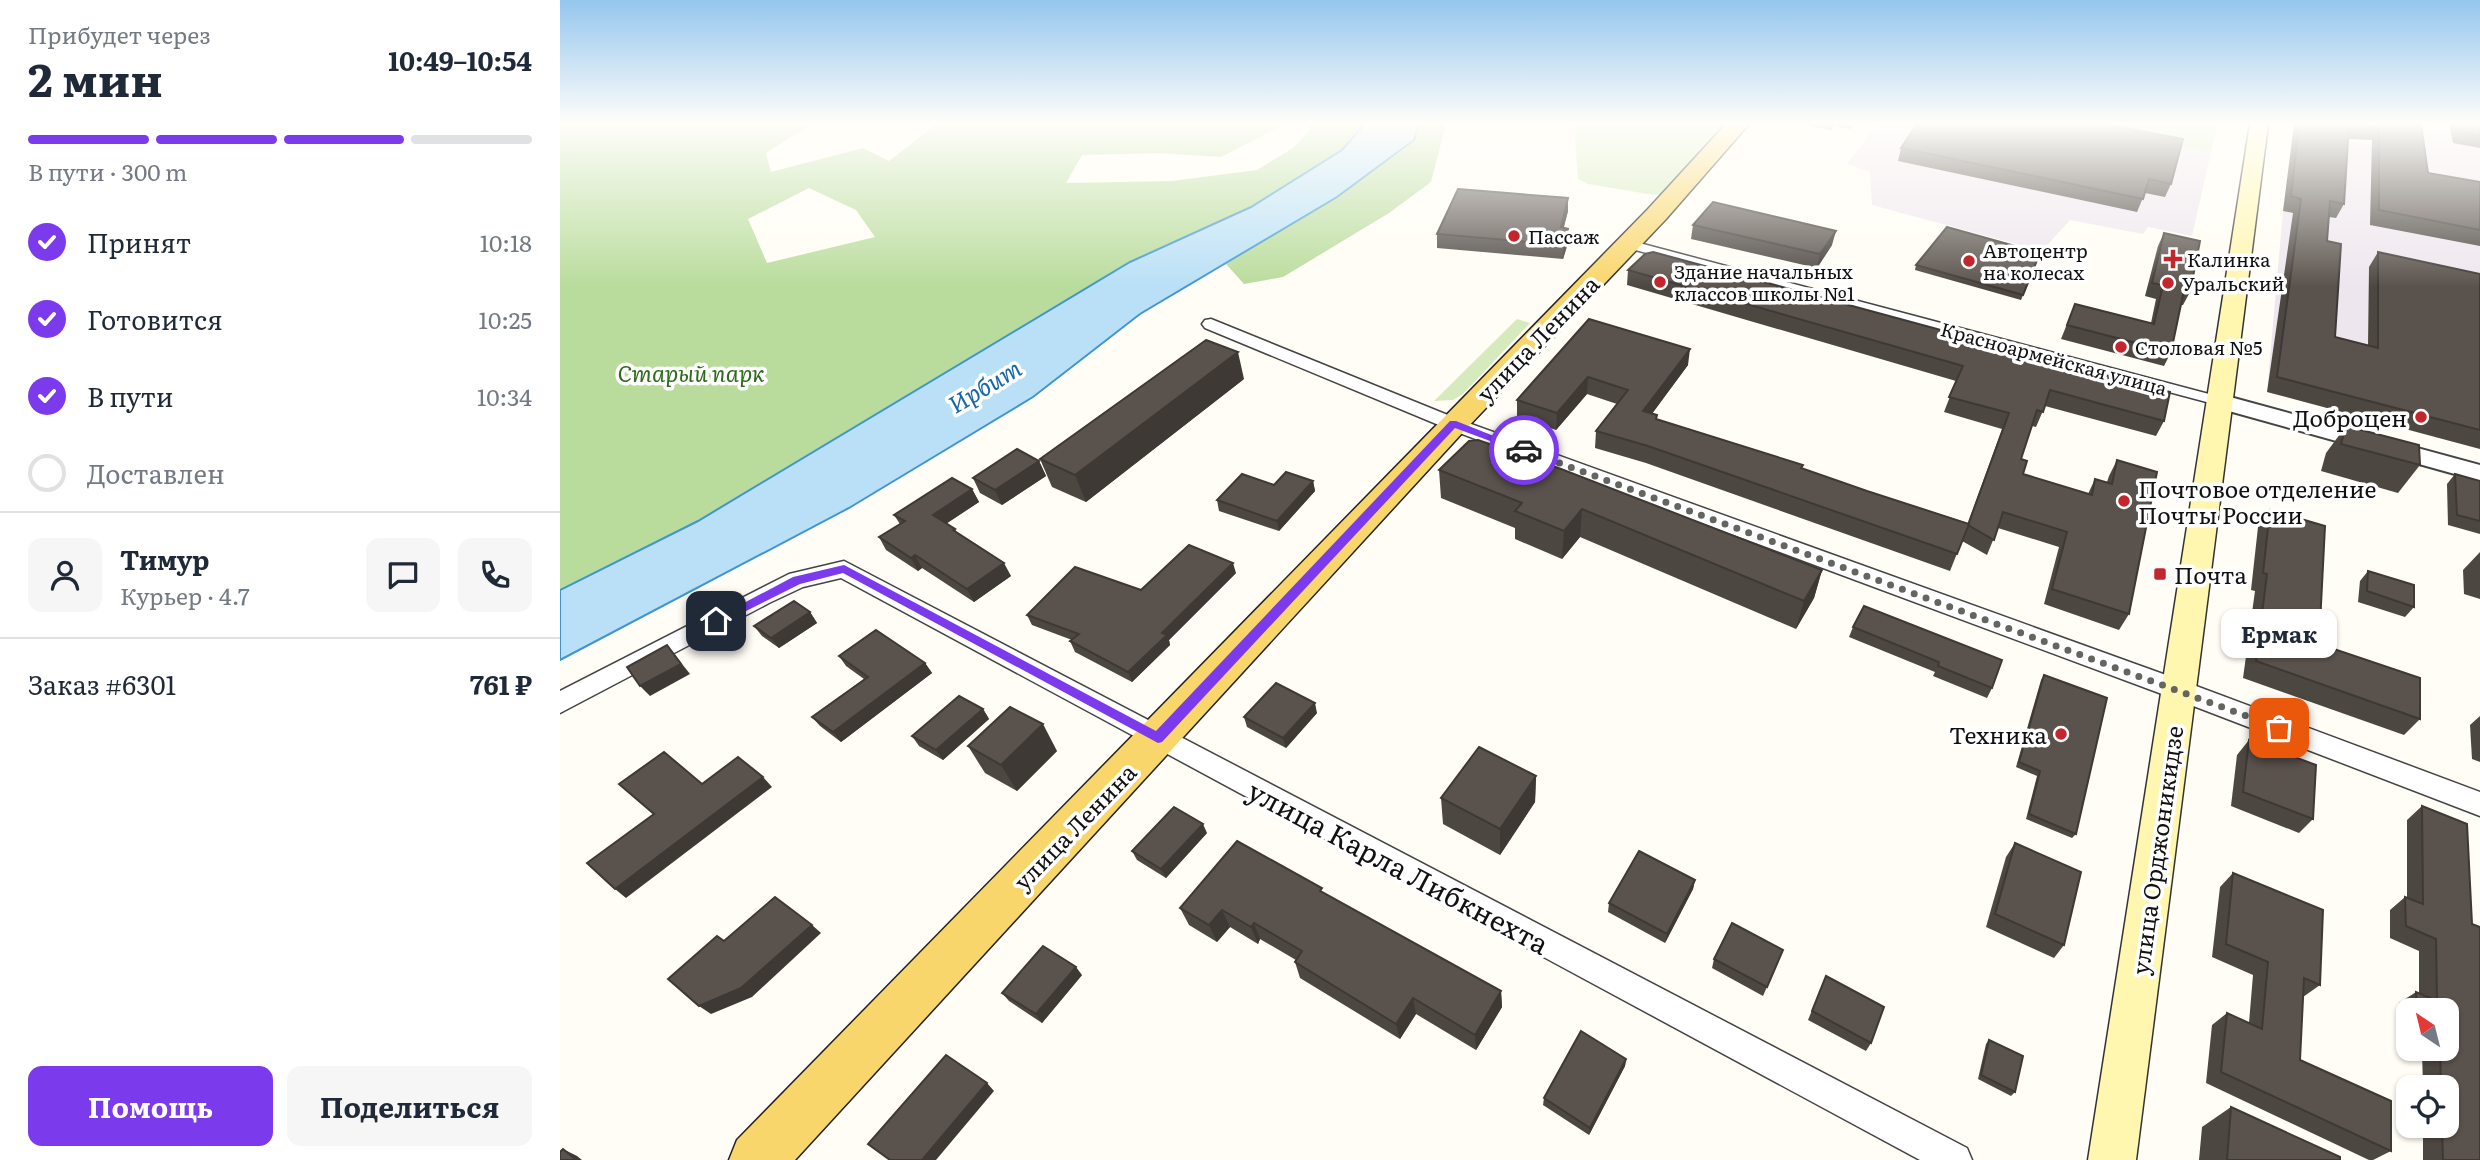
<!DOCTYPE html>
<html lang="ru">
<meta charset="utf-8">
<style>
body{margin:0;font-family:Literata,serif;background:#f6f6f7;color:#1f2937;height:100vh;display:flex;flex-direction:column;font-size:26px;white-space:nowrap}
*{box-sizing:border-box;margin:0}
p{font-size:23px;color:#747a83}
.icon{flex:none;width:38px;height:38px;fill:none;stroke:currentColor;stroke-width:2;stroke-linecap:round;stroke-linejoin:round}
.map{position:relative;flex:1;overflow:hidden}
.side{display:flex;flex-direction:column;background:#fff;width:560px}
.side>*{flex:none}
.needle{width:46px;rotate:325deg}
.fabs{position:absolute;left:1836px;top:998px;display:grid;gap:14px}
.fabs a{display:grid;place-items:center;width:63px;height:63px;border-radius:14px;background:#fff;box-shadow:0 2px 5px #0004;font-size:35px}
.pin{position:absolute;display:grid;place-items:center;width:60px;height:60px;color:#fff;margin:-30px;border-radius:14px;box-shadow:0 4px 10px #0006}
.courier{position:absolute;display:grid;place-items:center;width:70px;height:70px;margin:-35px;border:5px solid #7c3aed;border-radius:50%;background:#fff;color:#222;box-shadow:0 2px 9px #0007}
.bubble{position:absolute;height:49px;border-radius:14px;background:#fff;box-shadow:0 2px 5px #0004;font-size:23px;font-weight:700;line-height:49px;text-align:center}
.summary em{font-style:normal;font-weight:700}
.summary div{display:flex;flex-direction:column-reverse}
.summary{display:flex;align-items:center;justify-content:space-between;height:119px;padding:0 28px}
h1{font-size:46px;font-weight:700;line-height:52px}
.bar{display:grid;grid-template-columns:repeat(4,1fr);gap:10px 7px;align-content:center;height:84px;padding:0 28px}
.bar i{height:9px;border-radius:5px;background:#e0e1e3}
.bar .on{background:#7c3aed}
.bar p{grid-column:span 4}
.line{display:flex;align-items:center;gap:18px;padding:0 28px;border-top:2px solid #e0e1e3}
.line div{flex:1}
.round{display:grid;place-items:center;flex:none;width:74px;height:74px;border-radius:14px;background:#f6f6f7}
ol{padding:0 28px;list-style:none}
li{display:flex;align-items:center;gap:21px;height:77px}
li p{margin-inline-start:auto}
li .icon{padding:7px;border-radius:50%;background:#7c3aed;color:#fff;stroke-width:4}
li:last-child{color:#747a83}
li i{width:38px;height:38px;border:4px solid #e0e1e3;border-radius:50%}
.action{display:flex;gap:14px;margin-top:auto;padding:14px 28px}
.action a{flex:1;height:80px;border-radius:14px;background:#7c3aed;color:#fff;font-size:28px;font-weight:700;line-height:80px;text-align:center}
.action a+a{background:#f6f6f7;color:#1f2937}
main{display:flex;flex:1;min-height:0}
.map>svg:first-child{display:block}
</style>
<main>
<section class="side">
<div class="summary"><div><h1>2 мин</h1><p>Прибудет через</p></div><em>10:49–10:54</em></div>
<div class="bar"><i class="on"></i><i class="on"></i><i class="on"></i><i></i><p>В пути · 300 m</p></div>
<ol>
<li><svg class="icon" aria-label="check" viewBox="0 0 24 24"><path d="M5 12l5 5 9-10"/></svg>Принят<p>10:18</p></li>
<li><svg class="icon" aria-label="check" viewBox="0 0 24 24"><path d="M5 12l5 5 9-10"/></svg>Готовится<p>10:25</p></li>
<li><svg class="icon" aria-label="check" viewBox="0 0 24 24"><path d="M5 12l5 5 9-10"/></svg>В пути<p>10:34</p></li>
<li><i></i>Доставлен</li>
</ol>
<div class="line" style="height:126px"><a class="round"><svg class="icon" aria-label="person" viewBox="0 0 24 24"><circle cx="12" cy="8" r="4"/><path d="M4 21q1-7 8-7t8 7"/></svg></a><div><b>Тимур</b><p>Курьер · 4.7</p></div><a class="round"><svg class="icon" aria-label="chat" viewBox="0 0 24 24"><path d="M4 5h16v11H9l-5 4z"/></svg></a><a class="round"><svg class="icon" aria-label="phone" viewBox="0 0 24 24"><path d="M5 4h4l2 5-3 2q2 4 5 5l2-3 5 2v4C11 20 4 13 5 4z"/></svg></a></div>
<div class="line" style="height:91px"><div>Заказ #6301</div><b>761 ₽</b></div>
<div class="action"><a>Помощь</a><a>Поделиться</a></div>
</section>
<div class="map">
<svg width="1920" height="1160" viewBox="0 0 1920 1160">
<rect width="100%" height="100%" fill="#fffdf5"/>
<g fill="#eee6ef">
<path d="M1317 124H1506L1651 152 1632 236 1588 227 1583 234 1510 220 1482 251 1312 205 1310 172 1287 164Z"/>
<path d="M1853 124 1890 130 1893 143 1920 148V449L1707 392 1723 211 1762 218 1774 138 1854 152Z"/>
</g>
<g fill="#d5ebbd">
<path d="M1014 124H1164L1101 194 1094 195 1028 184 1018 179Z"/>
<path d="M1506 124H1658L1651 152Z"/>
<path d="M957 319 970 323 903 394 893 400 874 401Z"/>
</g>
<g fill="#b9dc9c" fill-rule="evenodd">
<path d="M0 124H251L206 153 211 172 303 148 329 161 377 124H725L661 157 600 153 522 155 506 183 612 181 697 170 733 148 751 129 746 124H805L782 150 691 207 570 262 138 521 0 590ZM249 188 296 210 315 237 207 263 188 219Z"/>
<path d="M859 124H886L871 182 829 213 723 277 684 284 666 264 777 197 854 140Z"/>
</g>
<path fill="#b9e0f7" stroke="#3f96cf" stroke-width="2" d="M805 124H859L854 140 777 197 580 314 473 397 289 508 0 660V590L138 521 570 262 691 207 782 150Z"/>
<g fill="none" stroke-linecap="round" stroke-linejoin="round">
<g stroke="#444" stroke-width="3">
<path id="pedestrian" d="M1068 240 1664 398 1666 401 1659 405 1654 404 1064 247V241Z"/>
</g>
<g stroke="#444" stroke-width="3">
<g id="minor">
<path d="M651 319 900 420 1628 683 1920 792V816L1610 697 886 428 645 328 642 324 645 320Z"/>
<path d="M284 561 1407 1148 1412 1160H1360L281 578 243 587 209 603 0 713V691L229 574Z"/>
</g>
</g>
<g stroke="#444" stroke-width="4">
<path id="tertiary" d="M1659 394 1920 465V481L1651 406 1647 401 1651 396Z"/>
</g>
<g stroke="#333" stroke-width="3">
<path id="secondary" d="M1690 124H1708L1576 1160H1528Z"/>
</g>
<g stroke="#222" stroke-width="3">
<path id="primary" d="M1166 124H1189L1106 219 904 431 235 1160H169L177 1140 1088 209Z"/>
</g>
<use href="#pedestrian" fill="#fff" fill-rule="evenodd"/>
<use href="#minor" fill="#fff" fill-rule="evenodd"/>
<use href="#tertiary" fill="#fff" fill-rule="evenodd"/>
<use href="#secondary" fill="#fff6b0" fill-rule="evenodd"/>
<use href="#primary" fill="#f9d66b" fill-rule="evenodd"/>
</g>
<g fill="#4d4742">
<path d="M913 124H940V125Z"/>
<path d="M1239 124H1294L1290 129 1274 126 1271 130Z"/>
<path d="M1357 124 1611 184 1605 197 1585 193 1577 212 1338 161 1341 148Z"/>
<path d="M1734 124H1861L1868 173 1920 182V246L1810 225 1812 140 1788 139 1784 204 1776 218 1769 217 1767 241 1775 337 1808 346 1809 267 1818 252 1920 274V449L1707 392 1733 213 1723 211Z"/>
<path d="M1889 124H1920V148L1893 143Z"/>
<path d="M1008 198V211L1004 227 1008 229V243L1003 259 877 248V234Z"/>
<path d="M1133 225 1272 245 1257 268 1131 239Z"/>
<path d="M1604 233 1630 292 1623 305H1621L1611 352 1604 366 1501 339 1515 304 1591 323 1596 299 1585 296 1598 246Z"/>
<path d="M1478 258 1461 300 1355 270 1356 265Z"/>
<path d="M1068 270 1604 421 1596 436 1485 406 1476 427 1472 426 1461 459 1463 474 1528 494 1535 479 1547 482 1549 476 1557 460 1569 614 1559 630 1484 604 1499 547 1438 528 1427 555 1402 541 1390 571 1086 463 1035 448 1036 431 1057 404 1027 394 996 430 957 417V400L1029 319 1128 365 1092 414 1097 419 1307 491 1408 523 1442 429 1384 412 1396 381 1067 285Z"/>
<path d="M684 379 526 502 492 487 480 459Z"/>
<path d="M1786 426 1860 465 1838 493 1761 471 1766 453Z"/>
<path d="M479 461 486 476 442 505 420 493 413 478Z"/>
<path d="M879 470 1262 570 1254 598 1236 629 1020 537 1002 559 955 539V528L881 498Z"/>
<path d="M1895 474 1920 481V534L1888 525 1887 484Z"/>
<path d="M753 481 755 491 719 531 659 511 657 500 714 485Z"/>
<path d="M412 489 419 502 386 524 395 529 397 533 451 576 414 602 362 568 358 571 326 550 319 537 340 524 334 515Z"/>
<path d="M1710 510 1759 644 1860 719 1844 735 1683 678 1695 591 1691 590 1698 527Z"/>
<path d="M1920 552V599L1904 594 1903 570Z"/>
<path d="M1808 571 1854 607 1845 617 1798 602 1800 581Z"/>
<path d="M676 573 609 640 610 645 572 682 515 652 510 641 512 640 472 625 467 615 581 590Z"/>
<path d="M1304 606 1432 688 1427 698 1373 676 1375 672 1289 637 1293 627Z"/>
<path d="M250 612 257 623 219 648 202 636 194 626Z"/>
<path d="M279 656 365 663 372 673 281 742 260 726 252 717 304 679 286 666Z"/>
<path d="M1484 675 1516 834 1512 838 1466 819 1477 776 1456 767 1481 680Z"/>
<path d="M423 709 429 719 383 760 359 746 352 736Z"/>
<path d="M757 713 726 748 687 727 684 717Z"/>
<path d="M1920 716V762L1912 759 1910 725Z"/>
<path d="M1689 740 1753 819 1739 833 1671 806 1677 755Z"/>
<path d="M408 746 497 751 457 791 425 773Z"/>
<path d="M976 776 975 802 940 855 883 824 881 798Z"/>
<path d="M1862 806 1920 1160H1863V1125H1886V1087H1863L1862 1051 1855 1048H1886V1010H1848V1045L1840 1042 1839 1003 1856 992 1859 993V951L1830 938V910L1845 897 1847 898V820Z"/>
<path d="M647 833 606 878 577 860 572 851Z"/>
<path d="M1455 843 1504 945 1494 958 1426 927 1446 857Z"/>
<path d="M1673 873 1760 985 1743 997 1740 1060 1831 1151 1813 1160H1809L1646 1083 1652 1025 1667 1013 1689 1023 1693 975 1652 957 1660 887Z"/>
<path d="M1135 880 1133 889 1105 943 1048 912 1049 903Z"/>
<path d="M763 893 941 991 942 1007 916 1050 856 1014 840 1039 740 978 735 962 736 960 700 939 698 944 670 927 657 942 629 925 620 908Z"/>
<path d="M1223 950 1203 996 1152 968 1154 959Z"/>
<path d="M522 975 482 1023 449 1001 442 993Z"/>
<path d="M1266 976 1311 1043 1306 1051 1248 1020Z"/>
<path d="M1429 1040 1455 1092 1451 1096 1418 1079 1426 1044Z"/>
<path d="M1066 1059 1065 1066 1029 1135 983 1105 984 1098Z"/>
<path d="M1671 1107 1780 1160H1639L1642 1127Z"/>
</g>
<g fill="#3f3936">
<path d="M1008 198V211L1000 240 1001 227Z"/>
<path d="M1008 229V243L1003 259V245Z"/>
<path d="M1276 231 1272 245 1257 268 1260 254Z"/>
<path d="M1130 349 1128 365 1081 428 1083 411Z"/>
<path d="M678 352 684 379 526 502 515 475Z"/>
<path d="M1028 377 1027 394 996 430 997 413Z"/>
<path d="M479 461 486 476 442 505 435 490Z"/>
<path d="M753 481 755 491 719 531 717 521Z"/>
<path d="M412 489 419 502 379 528 373 515Z"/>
<path d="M1022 509 1020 537 1002 559 1004 531Z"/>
<path d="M355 555 362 568 358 571 351 558Z"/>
<path d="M444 563 451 576 414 602 407 589Z"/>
<path d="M673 563 676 573 609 640 610 645 572 682 568 672 602 633Z"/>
<path d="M1262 570 1254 598 1236 629 1244 601Z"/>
<path d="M250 612 257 623 219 648 211 638Z"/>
<path d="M107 645 130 674 90 696 80 686Z"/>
<path d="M365 663 372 673 281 742 273 732Z"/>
<path d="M755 703 757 713 726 748 723 738Z"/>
<path d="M423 709 429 719 383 760 376 750Z"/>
<path d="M483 724 497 751 457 791 441 765Z"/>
<path d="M976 776 975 802 940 855V829Z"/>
<path d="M203 777 212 787 66 898 55 889Z"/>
<path d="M643 824 647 833 606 878 601 869Z"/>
<path d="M1135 880 1133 889 1105 943 1107 934Z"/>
<path d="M662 910 670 927 657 942 649 925Z"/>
<path d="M694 923 700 939 698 944 691 927Z"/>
<path d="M252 925 261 933 192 997 151 1014 139 1006Z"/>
<path d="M516 967 522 975 482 1023 476 1014Z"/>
<path d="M941 991 942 1007 916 1050 915 1035Z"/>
<path d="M853 998 856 1014 840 1039 836 1024Z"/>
<path d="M1066 1059 1065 1066 1029 1135 1030 1128Z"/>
<path d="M427 1083 434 1091 376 1160H362Z"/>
<path d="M3 1149 17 1156 22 1160H16Z"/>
</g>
<g fill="#5a524d" stroke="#3f3936" stroke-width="2">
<path d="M1357 124H1544L1623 139 1611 184 1589 179 1583 199 1341 148Z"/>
<path d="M1739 124H1861L1868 173 1920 182V230L1819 210V127L1789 125 1784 204 1770 201 1767 241 1781 244 1775 337 1818 348V252L1920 274V430L1717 377 1741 199 1731 196Z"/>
<path d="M1897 124H1920V136L1900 133Z"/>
<path d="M898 189 1008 198 1001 227 1008 229 1003 245 877 234Z"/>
<path d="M1153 202 1276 231 1260 254 1133 225Z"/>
<path d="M1387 227 1480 253 1463 295 1356 265Z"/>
<path d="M1604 233 1640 241 1630 292 1624 290 1611 352 1507 325 1515 304 1594 324 1603 285 1592 283Z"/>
<path d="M1093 252 1610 392 1604 421 1490 390 1483 412 1477 410 1461 459 1467 461 1463 474 1532 495 1535 479 1552 484 1557 460 1597 472 1569 614 1492 589 1507 532 1443 512 1434 540 1408 525 1449 413 1389 397 1403 366 1068 270 1085 254Z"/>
<path d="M1029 319 1130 349 1083 411 1097 415 1096 419 1243 465 1241 468 1307 491 1409 524 1397 554 1088 446 1036 431 1068 390 1028 377 997 413 957 400Z"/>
<path d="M646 340 678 352 515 475 480 459Z"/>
<path d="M1786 426 1859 445 1860 465 1781 444Z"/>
<path d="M918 440 1001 469 1262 570 1244 601 1022 509 1004 531 955 511 962 503 879 470 909 441Z"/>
<path d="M457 449 479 461 435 490 413 478Z"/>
<path d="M726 472 753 481 717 521 657 500 682 474 714 485Z"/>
<path d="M1895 474 1920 481V521L1897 515Z"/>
<path d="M392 478 412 489 373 515 395 529 393 530 444 563 407 589 355 555 351 558 319 537 345 521 334 515Z"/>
<path d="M1710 510 1765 526 1759 644 1860 678V719L1696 661 1707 574 1703 573Z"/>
<path d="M629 545 673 563 602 633 607 635 568 672 510 641 519 634 467 615 515 567 581 590Z"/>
<path d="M1808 571 1854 585V607L1807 591Z"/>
<path d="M234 601 250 612 211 638 194 626Z"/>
<path d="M1304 606 1442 660 1432 688 1378 666 1379 662 1293 627Z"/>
<path d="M316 630 365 663 273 732 252 717 308 677 279 656Z"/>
<path d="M107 645 121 664 80 686 67 667Z"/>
<path d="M1484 675 1547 698 1516 834 1469 814 1480 771 1459 762Z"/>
<path d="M716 683 755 703 723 738 684 717Z"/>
<path d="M399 696 423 709 376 750 352 736Z"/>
<path d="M450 707 483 724 441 765 408 746Z"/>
<path d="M1689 740 1756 765 1753 819 1683 792Z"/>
<path d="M919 747 976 776 940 829 881 798Z"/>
<path d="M104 752 142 784 178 757 203 777 55 889 27 863 94 814 59 784Z"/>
<path d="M1862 806 1907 824 1912 924 1920 927V1160H1883L1882 1125H1886V1087H1881L1880 1048H1886V1010H1857L1856 992 1877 1001 1876 939 1846 926 1845 897 1863 904Z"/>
<path d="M614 807 643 824 601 869 572 851Z"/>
<path d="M677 841 762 888 760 891 941 991 915 1035 853 998 836 1024 735 962 742 951 694 923 691 927 662 910 649 925 620 908Z"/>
<path d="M1455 843 1521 872 1504 945 1435 914Z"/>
<path d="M1079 851 1135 880 1107 934 1049 903Z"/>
<path d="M1673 873 1763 910 1760 985 1744 978 1740 1060 1831 1101V1151L1661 1072 1667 1013 1702 1029 1708 962 1666 944Z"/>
<path d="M215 897 252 925 181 988 139 1006 108 979 157 936 164 941Z"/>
<path d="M1172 923 1223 950 1207 987 1154 959Z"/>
<path d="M483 946 516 967 476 1014 442 993Z"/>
<path d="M1266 976 1324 1007 1311 1043 1252 1011Z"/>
<path d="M1021 1031 1066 1059 1030 1128 984 1098Z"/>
<path d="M1429 1040 1463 1056 1455 1092 1421 1075Z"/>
<path d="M386 1055 427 1083 362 1160H330L308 1144Z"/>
<path d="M1671 1107 1780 1157V1160H1667Z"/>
<path d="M3 1149 16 1160H0V1152Z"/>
</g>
<linearGradient id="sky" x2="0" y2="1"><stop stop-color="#95c6ee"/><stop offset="0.43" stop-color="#fffefa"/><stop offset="1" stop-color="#fffefa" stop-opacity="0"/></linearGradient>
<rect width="1920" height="287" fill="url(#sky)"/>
<path fill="#7c3aed" d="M890 421H896L969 450 960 452 895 428 602 742 598 743 283 573 240 584 160 624 156 625 150 621 233 577 284 565 596 731Z"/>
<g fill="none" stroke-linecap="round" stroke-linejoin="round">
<path stroke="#646461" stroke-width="7" stroke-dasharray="0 12.6" d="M964 450 1719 728"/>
</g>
<g fill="#c4262e" stroke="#fff" stroke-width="2.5">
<circle cx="954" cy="236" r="7"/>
<path d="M1609.5 248.5h7v7h7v7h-7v7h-7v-7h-7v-7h7z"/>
<circle cx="1409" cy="261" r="7"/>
<circle cx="1100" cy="282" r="7"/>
<circle cx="1608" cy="283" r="7"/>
<circle cx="1561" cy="347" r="7"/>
<circle cx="1861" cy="417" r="7"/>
<circle cx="1564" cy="501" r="7"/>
<rect x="1593" y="567" width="14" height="14" rx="3.5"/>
<circle cx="1501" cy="734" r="7"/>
</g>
<g text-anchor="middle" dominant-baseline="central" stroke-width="7" stroke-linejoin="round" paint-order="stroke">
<g font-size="19" fill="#111" stroke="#fff" text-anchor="start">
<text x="968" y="236">Пассаж</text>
<text x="1423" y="250">Автоцентр<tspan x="1423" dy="22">на колесах</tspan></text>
<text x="1627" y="259">Калинка</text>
<text x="1114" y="271">Здание начальных<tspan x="1114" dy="22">классов школы №1</tspan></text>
<text x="1622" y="283">Уральский</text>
<text x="1575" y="347">Столовая №5</text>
</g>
<g font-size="19" fill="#111" stroke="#fff">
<text transform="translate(1494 358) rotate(15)">Красноармейская улица</text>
</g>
<g font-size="23" fill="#111" stroke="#fff">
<text transform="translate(977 338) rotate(-46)">улица Ленина</text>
<text transform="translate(514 826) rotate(-46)">улица Ленина</text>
<text transform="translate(1596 850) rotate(-82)">улица Орджоникидзе</text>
</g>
<g font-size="23" font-style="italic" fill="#2f6b1f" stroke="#fff">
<text x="131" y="372">Старый парк</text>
</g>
<g font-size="23" fill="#111" stroke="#fff" text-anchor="end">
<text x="1847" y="417">Доброцен</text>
<text x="1578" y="488" text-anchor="start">Почтовое отделение<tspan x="1578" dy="26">Почты России</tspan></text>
<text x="1614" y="574" text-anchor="start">Почта</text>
<text x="1487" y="734">Техника</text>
</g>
<g font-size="24" font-style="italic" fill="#1768a6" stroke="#fff">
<text transform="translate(424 385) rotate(-31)">Ирбит</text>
</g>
<g font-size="28" fill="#111" stroke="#fff">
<text transform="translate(839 866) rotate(28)">улица Карла Либкнехта</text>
</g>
</g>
</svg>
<div class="fabs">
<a><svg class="needle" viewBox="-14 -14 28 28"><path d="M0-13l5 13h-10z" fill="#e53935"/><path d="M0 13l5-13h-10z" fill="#747a83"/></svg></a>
<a><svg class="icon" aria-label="locate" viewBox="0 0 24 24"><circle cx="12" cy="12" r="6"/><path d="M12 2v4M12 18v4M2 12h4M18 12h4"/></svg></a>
</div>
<div class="pin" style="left:1719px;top:728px;background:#ea580c"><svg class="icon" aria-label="bag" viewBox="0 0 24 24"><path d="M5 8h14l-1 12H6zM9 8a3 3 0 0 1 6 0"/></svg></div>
<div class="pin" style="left:156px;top:621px;background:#1f2937"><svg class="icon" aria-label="home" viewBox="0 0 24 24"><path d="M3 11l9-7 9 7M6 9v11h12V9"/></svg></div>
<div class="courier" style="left:964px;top:450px"><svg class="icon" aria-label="car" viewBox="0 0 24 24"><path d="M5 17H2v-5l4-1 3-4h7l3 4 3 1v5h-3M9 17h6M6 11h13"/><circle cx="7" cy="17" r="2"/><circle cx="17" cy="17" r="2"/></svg></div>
<div class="bubble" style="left:1661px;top:609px;width:116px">Ермак</div>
</div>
</main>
